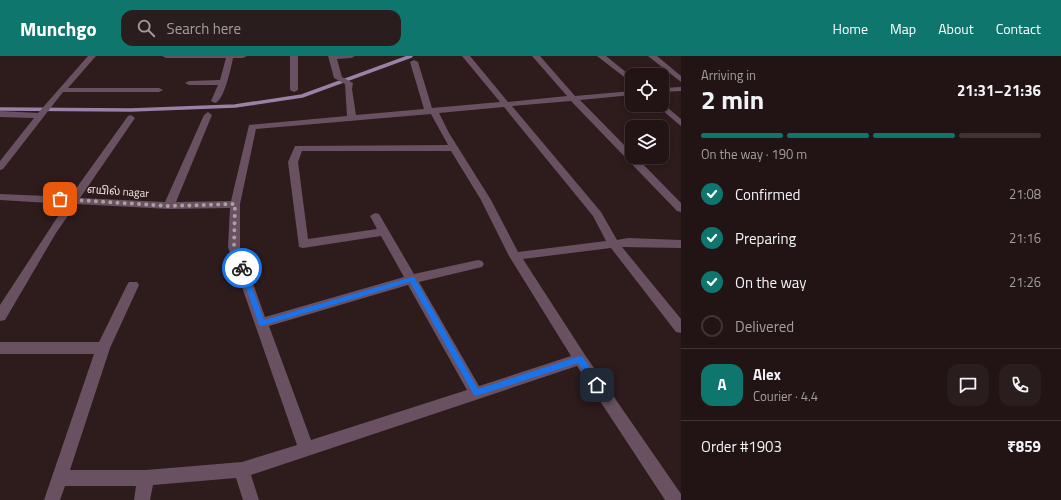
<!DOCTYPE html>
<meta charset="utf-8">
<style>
body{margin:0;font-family:"Titillium Web","Noto Sans Tamil",sans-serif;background:#2a1d1e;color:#f1f3f6;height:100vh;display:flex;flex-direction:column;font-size:15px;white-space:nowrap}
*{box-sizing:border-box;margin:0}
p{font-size:13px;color:#a29ea0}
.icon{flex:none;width:22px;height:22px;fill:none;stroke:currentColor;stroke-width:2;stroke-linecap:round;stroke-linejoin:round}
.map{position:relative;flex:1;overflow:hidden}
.sheet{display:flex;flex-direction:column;background:#221415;width:380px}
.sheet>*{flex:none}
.buttons{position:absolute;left:625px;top:12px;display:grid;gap:8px}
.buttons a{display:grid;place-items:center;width:44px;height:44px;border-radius:8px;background:#221415;box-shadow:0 2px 6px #0003,0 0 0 1px #3f3334;font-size:20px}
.pin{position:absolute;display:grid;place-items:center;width:34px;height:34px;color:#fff;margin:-17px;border-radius:8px;box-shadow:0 2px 6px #0006}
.courier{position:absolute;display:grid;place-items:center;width:40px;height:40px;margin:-20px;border:3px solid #1a73e8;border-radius:50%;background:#fff;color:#222;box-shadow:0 1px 5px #0007}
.summary em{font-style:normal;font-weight:700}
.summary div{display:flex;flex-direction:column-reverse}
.summary{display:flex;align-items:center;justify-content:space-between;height:68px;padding:0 20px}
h1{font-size:26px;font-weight:700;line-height:30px}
.bar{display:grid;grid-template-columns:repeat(4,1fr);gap:6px 4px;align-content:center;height:48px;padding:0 20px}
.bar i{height:5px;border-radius:3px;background:#3f3334}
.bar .active{background:#0f766e}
.bar p{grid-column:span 4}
.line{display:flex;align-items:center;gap:10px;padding:0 20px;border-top:1px solid #3f3334}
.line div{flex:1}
.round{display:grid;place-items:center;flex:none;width:42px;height:42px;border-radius:12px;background:#2a1d1e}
ol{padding:0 20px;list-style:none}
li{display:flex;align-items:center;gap:12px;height:44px}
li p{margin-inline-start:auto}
li .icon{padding:4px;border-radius:50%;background:#0f766e;color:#fff;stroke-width:4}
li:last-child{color:#a29ea0}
li i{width:22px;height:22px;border:2px solid #3f3334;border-radius:50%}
header{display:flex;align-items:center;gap:24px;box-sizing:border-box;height:56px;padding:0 20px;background:#0f766e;color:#fff}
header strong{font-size:19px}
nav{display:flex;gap:22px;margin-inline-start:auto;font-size:14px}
.search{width:280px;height:36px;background:#2a1d1e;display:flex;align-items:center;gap:10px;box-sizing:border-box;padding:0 14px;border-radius:12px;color:#a29ea0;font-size:15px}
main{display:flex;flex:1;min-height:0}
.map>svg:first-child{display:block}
</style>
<header>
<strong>Munchgo</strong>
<div class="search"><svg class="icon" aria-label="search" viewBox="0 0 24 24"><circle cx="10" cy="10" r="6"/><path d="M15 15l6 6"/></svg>Search here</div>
<nav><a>Home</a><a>Map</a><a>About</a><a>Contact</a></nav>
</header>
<main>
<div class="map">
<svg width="681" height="444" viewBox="0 0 681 444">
<rect width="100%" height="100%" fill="#2e1b1c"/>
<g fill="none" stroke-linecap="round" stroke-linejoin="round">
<path stroke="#9982a7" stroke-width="3.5" d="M0 53 131 54 235 50 302 40 411 0"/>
<g fill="#695161" fill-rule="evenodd">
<path d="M88 0H96L68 32H159L163 34 159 36H63L3 113 0 114V105L34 62 0 61V55L38 57Z"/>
<path d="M162 0H247L243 2H233C231 12 224 45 215 47L211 45 218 29H189L185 27 189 25 220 24 226 2H166Z"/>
<path d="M290 0H298V34L294 36 290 34Z"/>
<path d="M328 0H355L351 2 337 3 342 21 353 27 352 33 356 59 424 53 410 6 414 4 418 6 432 52 500 46 462 0H470L508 46 567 40 532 0H540L575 40 632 35V39L580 44 632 97V101H636L681 147V156L677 155 571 45 512 50 601 156 617 184 628 182 681 184V192L622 191 681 263V277L676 276 611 192 523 203 585 299 681 438V444H665L577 310 251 419 259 444H243L236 422 153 429 150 444H134L136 430H65L60 444H44L94 298H0V286H99L127 229 129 226H137L139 229 110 292 70 414H146L242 406 297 389 228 191 230 152 169 153 76 148 56 177 5 264 0 265V249L66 148 0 144V138L70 141 128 60 131 59 135 62 80 142 165 146 204 59 208 56 212 59 176 146 231 145 249 69 347 60 345 28 334 22ZM504 51 593 160 606 185 518 196 491 144 449 77 439 57ZM431 58 448 89 295 90 288 106 299 191 303 192 381 180 404 221 265 261 240 191V148L256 73ZM302 95H451L481 144 509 200 571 300 479 330 419 226 482 211 484 208 482 205 478 204 414 218 379 158 375 157 370 160 377 173 308 183 298 106ZM408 229 467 334 311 384 269 270Z"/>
<path d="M597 0H606L632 21V27Z"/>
<path d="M648 0H657L681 20V26Z"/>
<path d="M681 31V35L662 36V32Z"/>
<path d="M662 47 681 63V70L656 49H662Z"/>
</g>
</g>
<path fill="#1a73e8" d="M242 210 245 212 264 264 412 221H414L478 333 580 300 583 301 601 329 597 332 595 331 578 307 476 340 474 339 410 226 261 270 259 269 239 212Z"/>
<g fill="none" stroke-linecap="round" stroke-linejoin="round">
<path stroke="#ad9e9f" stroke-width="4" stroke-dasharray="0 7.2" d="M60 143 169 150 235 148 234 191 242 212"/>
</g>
<g text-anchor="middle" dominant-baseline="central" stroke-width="3" stroke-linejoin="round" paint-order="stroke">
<g font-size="11" fill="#f2e4e5" stroke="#2e1b1c">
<text transform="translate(118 135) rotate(4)">எயில் nagar</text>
</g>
</g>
</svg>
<div class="buttons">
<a><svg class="icon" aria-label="locate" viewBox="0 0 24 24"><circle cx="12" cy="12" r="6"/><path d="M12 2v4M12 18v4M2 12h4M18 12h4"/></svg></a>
<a><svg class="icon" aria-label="layers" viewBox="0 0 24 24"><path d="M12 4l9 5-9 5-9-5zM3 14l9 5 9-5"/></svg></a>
</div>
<div class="pin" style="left:60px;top:143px;background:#ea580c"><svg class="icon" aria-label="bag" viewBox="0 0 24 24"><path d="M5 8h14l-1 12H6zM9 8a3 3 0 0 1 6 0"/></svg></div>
<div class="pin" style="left:597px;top:329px;background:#1f2937"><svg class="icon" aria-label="home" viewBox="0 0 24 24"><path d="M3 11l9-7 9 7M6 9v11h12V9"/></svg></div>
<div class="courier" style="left:242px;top:212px"><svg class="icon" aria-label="bike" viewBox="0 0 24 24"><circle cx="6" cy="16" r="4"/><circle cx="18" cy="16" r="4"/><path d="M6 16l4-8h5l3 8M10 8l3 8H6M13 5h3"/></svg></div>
</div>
<section class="sheet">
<div class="summary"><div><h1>2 min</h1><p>Arriving in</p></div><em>21:31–21:36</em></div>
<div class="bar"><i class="active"></i><i class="active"></i><i class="active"></i><i></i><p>On the way · 190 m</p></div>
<ol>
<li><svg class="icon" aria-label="check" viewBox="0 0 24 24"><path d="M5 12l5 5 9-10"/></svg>Confirmed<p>21:08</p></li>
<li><svg class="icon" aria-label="check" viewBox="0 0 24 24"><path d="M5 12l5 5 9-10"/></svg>Preparing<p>21:16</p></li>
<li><svg class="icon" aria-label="check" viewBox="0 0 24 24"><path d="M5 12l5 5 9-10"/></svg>On the way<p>21:26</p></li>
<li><i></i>Delivered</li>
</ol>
<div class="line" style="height:72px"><b class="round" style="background:#0f766e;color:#fff">A</b><div><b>Alex</b><p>Courier · 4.4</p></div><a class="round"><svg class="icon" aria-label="chat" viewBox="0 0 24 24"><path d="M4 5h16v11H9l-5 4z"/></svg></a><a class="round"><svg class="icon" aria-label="phone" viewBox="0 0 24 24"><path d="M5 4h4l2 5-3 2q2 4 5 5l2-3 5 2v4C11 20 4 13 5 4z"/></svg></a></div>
<div class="line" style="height:52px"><div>Order #1903</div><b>₹859</b></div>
</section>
</main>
